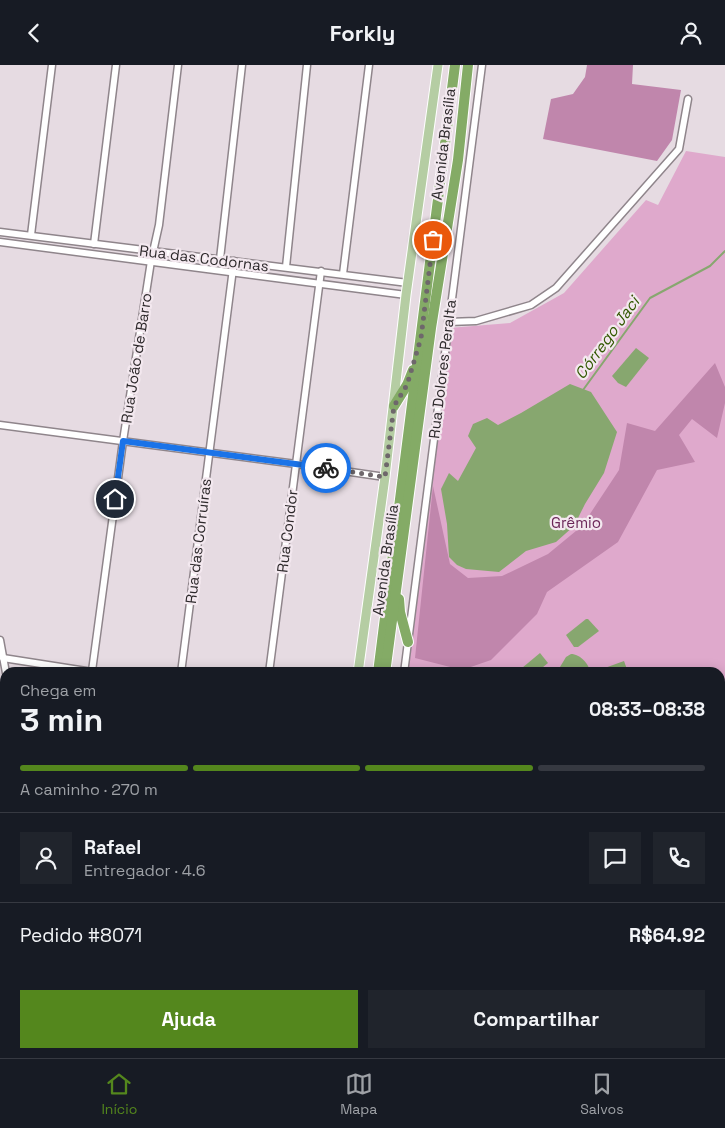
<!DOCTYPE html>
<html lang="pt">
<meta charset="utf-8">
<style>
body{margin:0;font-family:"Space Grotesk",sans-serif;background:#20242c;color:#f1f3f6;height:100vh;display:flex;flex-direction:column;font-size:19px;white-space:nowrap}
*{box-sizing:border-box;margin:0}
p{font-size:16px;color:#9ea1a6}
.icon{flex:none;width:28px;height:28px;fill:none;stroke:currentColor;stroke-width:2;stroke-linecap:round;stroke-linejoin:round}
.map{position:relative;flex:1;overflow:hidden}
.side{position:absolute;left:0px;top:602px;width:725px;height:391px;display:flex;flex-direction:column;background:#171b24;border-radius:15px 15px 0 0;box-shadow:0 2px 12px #0003}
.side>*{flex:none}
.pin{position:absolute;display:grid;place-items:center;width:42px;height:42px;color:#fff;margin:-21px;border:2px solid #fff;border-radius:50%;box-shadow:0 1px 5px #0007}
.courier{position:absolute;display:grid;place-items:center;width:50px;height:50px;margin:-25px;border:4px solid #1a73e8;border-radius:50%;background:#fff;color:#222;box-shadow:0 1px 6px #0007}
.head em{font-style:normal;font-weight:700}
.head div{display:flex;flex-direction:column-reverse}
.head{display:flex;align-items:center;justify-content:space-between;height:85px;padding:0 20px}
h1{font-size:32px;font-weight:700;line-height:38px}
.bar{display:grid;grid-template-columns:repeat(4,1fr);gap:8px 5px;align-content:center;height:60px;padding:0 20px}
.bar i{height:6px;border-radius:4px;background:#363941}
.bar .active{background:#54871d}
.bar p{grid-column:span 4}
.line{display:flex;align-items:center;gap:12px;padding:0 20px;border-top:1px solid #363941}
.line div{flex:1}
.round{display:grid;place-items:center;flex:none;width:52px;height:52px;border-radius:0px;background:#20242c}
.button{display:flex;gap:10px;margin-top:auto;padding:10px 20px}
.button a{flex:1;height:58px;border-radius:0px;background:#54871d;color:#fff;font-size:20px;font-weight:700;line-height:58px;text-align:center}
.button a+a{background:#20242c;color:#f1f3f6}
header{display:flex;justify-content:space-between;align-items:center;height:65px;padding:0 20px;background:#171b24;font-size:22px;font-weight:700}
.dock{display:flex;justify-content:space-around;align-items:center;height:70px;border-top:1px solid #363941;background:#171b24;font-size:14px;color:#9ea1a6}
.dock a{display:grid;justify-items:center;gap:2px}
.dock .active{color:#54871d}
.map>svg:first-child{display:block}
</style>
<header><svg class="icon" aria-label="back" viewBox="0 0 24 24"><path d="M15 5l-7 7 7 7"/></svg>Forkly<svg class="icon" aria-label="person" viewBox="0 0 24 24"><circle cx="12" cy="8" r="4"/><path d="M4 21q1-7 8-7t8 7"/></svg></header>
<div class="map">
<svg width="725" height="993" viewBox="0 0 725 993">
<rect width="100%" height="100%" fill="#e6dbe2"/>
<path fill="#dfa9cc" d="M686 86 725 92V701L720 700V608H407L449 263 510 258 564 228 646 135 658 140Z"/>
<g fill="#c086ac">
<path d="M587 0H633L632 19 681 25 672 75 657 96 543 74 551 34 573 29 585 12Z"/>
<path d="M715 298 725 322V338L717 373 692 354 679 370 695 397 657 405 618 477 547 527 537 549 491 595 462 605 415 593 433 421 450 499 468 513 502 511 548 489 582 461 619 405 627 358 655 366Z"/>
</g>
<g fill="#87a76f">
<path d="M636 283 649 293 626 322 618 318 612 311Z"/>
<path d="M570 319 591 327 617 367 604 408 585 439 574 461 556 477 526 486 499 507 466 504 457 500 449 492 447 459 441 424 449 408 458 416 476 383 468 371 473 359 487 353 498 360 521 348Z"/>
<path d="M586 554H588L599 566 578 582H574L566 570Z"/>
<path d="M540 588 548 598 537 607H526L522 603Z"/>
<path d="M571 589C580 589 589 599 590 607H557L566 592Z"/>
<path d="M624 596 628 607H603L602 604Z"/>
</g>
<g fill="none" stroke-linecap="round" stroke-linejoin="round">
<path stroke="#87a76f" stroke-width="2" d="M583 325 650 233 710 201 725 186"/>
<g stroke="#8f858b" stroke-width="9">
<g id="minor">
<path d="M0 167 408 218"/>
<path d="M31 170 52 0"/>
<path d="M0 177 406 230"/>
<path d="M94 179 116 0"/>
<path d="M220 194 242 0"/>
<path d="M286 202 307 0"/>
<path d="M343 209 369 0"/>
<path d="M448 257 476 256 531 240 556 223 679 84 688 34"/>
<path d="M0 360 296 399 385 412"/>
<path d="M0 575 6 608"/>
<path d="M3 593 99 608"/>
<path d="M92 606 123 376 151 196 159 160 178 0"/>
<path d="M181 608 234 196"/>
<path d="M269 608 321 206"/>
<path d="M404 608 482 0"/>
<path d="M720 707 725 708"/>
<path d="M720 781 725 782"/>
<path d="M716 989 725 990"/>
<path d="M15 993V989"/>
<path d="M132 993V989"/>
<path d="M220 993 221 989"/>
<path d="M418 993 419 989"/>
<path d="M483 993 484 989"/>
<path d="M706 993V989"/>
</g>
</g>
<g stroke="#fff" stroke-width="11">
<g id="major">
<path d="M358 608 385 412 406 230 438 0"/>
<path d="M309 993 310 989"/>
<path d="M352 993 353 989"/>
</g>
</g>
<g stroke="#fff" stroke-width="12">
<g id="highway">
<path d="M394 341 407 320 413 305"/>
<path d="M399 534 400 547 408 577"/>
<path d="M378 608 455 0"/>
<path d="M385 608 431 263 458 95 468 0"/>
<path d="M325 993 326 989"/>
<path d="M333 993V989"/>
</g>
</g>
<use href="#minor" stroke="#fff" stroke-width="6"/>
<use href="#major" stroke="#b5cda3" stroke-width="9"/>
<use href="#highway" stroke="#84ab66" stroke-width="10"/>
</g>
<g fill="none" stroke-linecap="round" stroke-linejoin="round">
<path stroke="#6e676b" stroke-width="5" stroke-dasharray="0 9" d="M326 403 385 412 394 341 407 320 421 273 433 175"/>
<path stroke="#1a73e8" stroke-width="6" d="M115 434 123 376 326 403"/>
</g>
<g text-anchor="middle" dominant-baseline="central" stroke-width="4.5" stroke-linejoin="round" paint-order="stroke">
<g font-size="15" fill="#2d292b" stroke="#f3e8ef">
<text transform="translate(443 79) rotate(-83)">Avenida Brasília</text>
<text transform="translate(204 193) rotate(7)">Rua das Codornas</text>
<text transform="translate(136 293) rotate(-81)">Rua João de Barro</text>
<text transform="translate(442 304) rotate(-83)">Rua Dolores Peralta</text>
<text transform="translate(287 466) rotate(-83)">Rua Condor</text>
<text transform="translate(198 476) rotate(-83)">Rua das Corruíras</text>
<text transform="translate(385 495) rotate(-82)">Avenida Brasília</text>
</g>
<g font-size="15" fill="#6b2658" stroke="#f3e8ef">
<text x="576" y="457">Grêmio</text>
</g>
<g font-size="16" font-style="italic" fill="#325801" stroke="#f3e8ef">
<text transform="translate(607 273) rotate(-54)">Córrego Jaci</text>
</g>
</g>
</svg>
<div class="pin" style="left:433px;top:175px;background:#ea580c"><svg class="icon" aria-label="bag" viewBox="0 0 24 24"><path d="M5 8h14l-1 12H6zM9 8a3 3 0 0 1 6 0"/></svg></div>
<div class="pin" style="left:115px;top:434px;background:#1f2937"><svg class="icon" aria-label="home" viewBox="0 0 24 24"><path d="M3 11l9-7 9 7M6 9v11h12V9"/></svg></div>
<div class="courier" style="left:326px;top:403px"><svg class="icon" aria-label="bike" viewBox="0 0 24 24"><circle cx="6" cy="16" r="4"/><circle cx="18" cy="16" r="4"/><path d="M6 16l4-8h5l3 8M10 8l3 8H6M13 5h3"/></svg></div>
<section class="side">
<div class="head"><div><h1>3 min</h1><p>Chega em</p></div><em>08:33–08:38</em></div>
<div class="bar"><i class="active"></i><i class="active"></i><i class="active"></i><i></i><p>A caminho · 270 m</p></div>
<div class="line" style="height:90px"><a class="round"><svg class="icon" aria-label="person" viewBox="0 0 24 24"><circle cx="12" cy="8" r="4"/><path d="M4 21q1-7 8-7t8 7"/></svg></a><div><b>Rafael</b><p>Entregador · 4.6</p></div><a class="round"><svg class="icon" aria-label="chat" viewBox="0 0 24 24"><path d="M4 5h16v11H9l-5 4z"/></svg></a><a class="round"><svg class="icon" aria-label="phone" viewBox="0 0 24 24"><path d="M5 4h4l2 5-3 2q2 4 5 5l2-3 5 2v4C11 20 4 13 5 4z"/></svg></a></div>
<div class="line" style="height:65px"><div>Pedido #8071</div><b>R$64.92</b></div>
<div class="button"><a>Ajuda</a><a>Compartilhar</a></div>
</section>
</div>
<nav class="dock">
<a class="active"><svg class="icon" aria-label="home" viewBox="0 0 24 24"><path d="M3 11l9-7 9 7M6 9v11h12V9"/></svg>Início</a>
<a><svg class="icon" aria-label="map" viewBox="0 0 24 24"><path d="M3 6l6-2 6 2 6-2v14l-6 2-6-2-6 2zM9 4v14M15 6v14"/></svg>Mapa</a>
<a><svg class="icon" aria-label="saved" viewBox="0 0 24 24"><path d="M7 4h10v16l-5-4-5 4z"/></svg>Salvos</a>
</nav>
